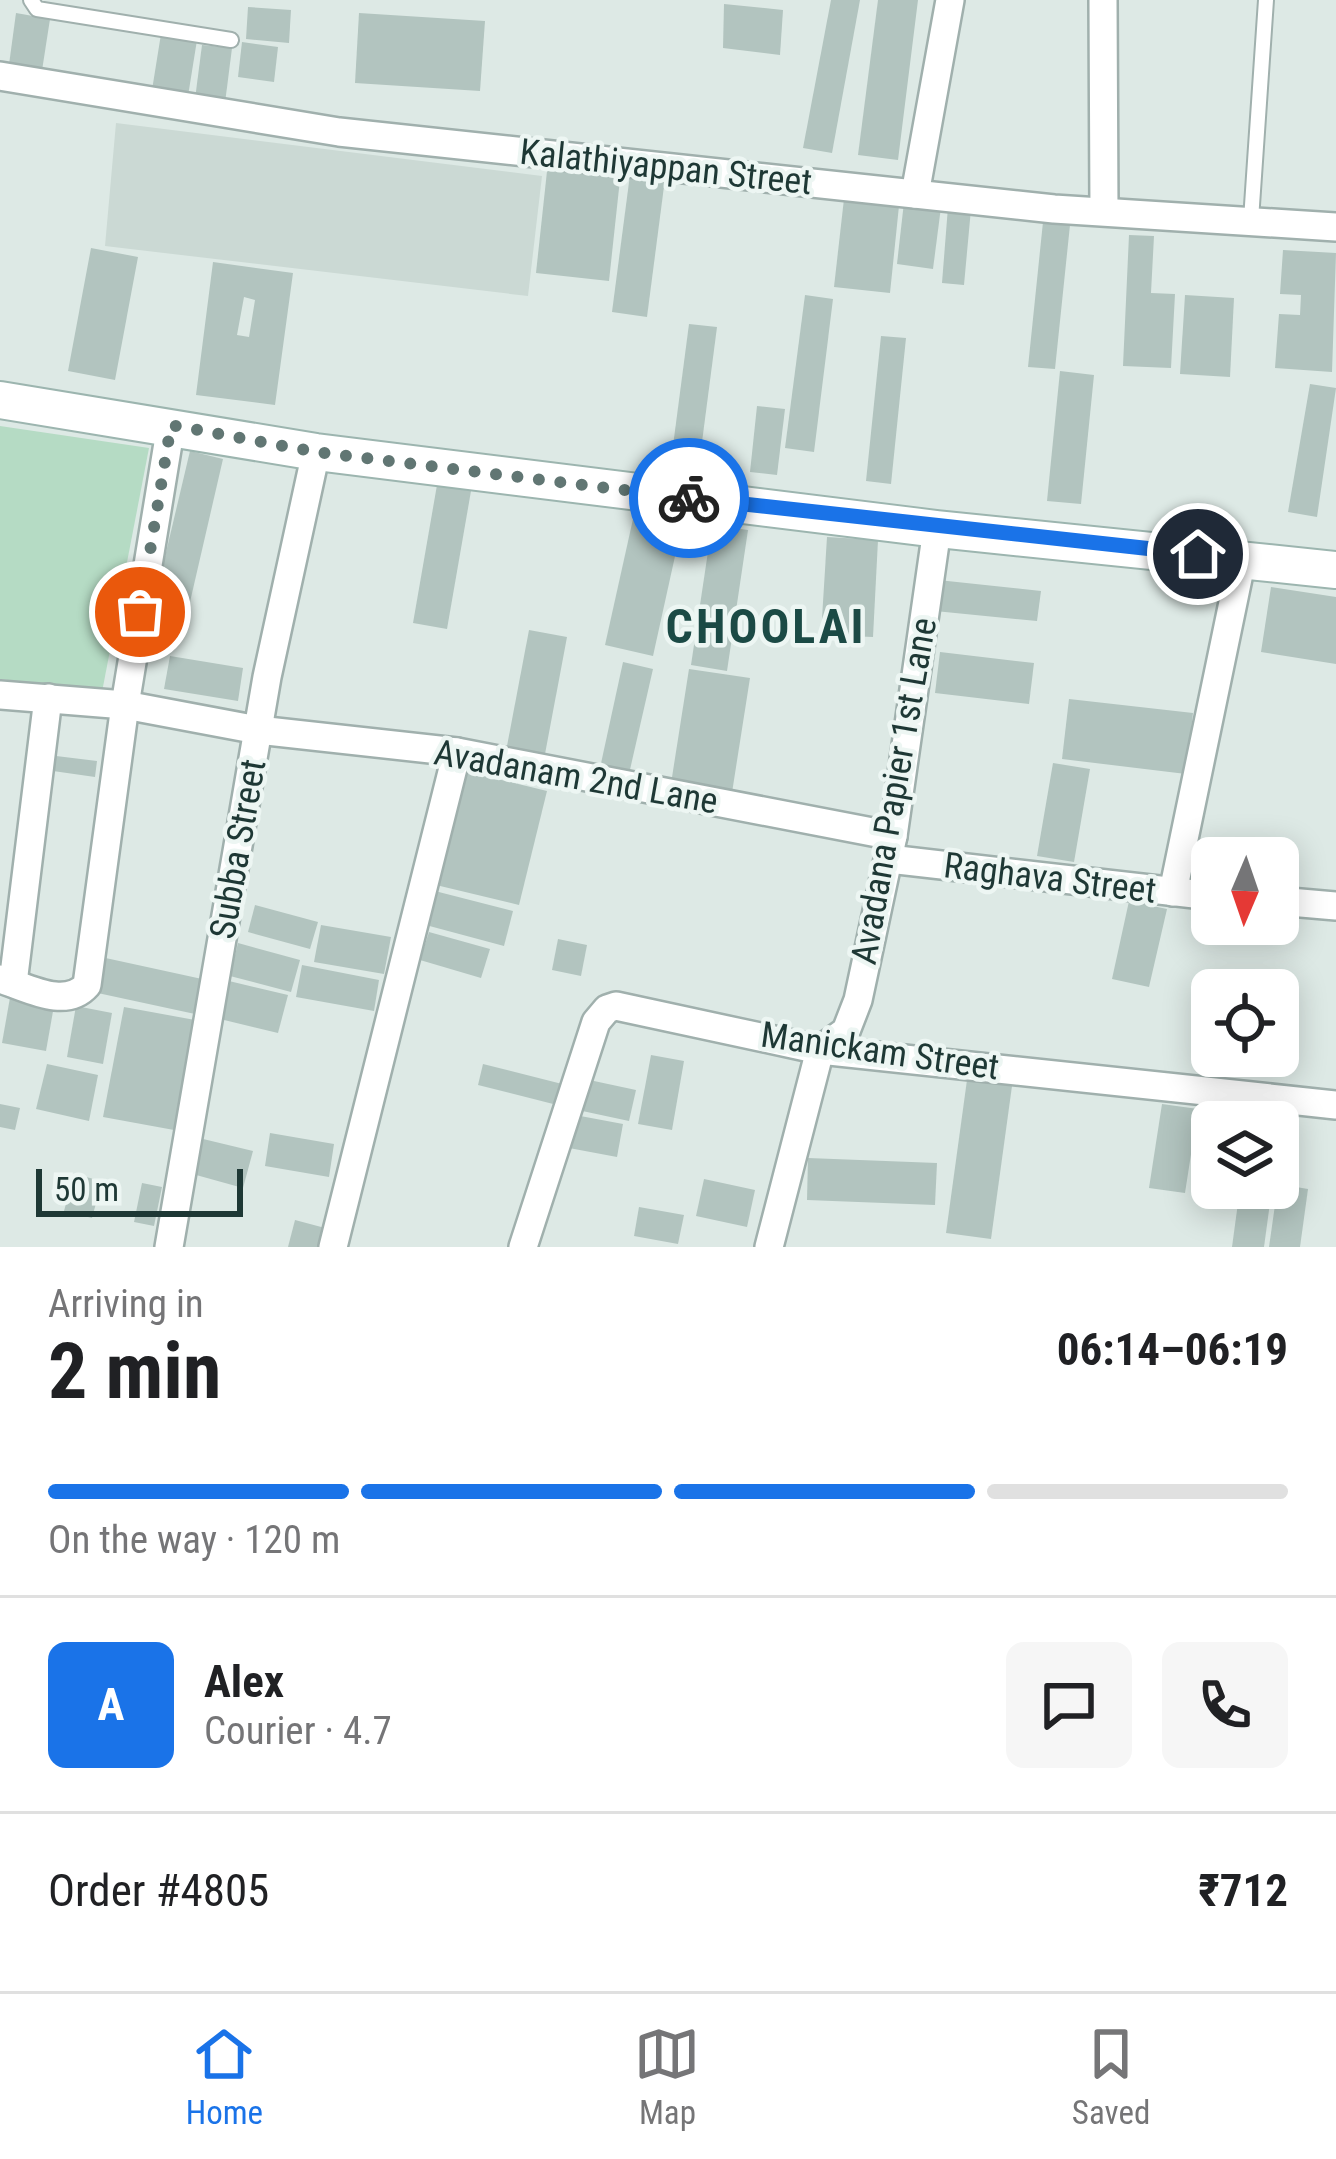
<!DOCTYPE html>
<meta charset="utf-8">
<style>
body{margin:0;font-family:"Roboto Condensed",sans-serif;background:#f6f6f6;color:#202124;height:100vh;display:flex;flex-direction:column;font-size:45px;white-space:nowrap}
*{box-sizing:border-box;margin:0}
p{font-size:39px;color:#757577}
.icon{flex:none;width:66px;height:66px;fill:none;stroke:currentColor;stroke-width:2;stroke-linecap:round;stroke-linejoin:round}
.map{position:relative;height:1247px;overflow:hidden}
.drawer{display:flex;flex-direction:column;background:#fff;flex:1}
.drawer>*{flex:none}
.needle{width:78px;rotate:182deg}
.fabs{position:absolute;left:1191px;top:837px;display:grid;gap:24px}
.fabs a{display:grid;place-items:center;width:108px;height:108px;border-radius:18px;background:#fff;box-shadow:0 6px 30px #0003;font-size:60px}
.scale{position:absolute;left:36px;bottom:30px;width:207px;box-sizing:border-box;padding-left:12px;border:6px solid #1e3835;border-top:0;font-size:33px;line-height:42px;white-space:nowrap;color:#1e3835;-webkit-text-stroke:9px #edf6f3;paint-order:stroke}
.pin{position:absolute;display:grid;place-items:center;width:102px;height:102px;color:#fff;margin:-51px;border:6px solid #fff;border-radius:50%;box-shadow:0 3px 12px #0007}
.courier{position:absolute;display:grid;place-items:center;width:120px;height:120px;margin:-60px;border:9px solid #1a73e8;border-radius:50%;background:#fff;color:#222;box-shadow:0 3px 15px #0007}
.summary em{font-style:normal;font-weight:700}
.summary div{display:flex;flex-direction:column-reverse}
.summary{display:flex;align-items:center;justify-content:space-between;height:204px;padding:0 48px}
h1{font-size:78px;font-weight:700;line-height:90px}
.bar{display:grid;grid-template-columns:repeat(4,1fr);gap:18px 12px;align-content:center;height:144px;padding:0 48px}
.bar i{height:15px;border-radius:9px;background:#e0e0e0}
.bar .selected{background:#1a73e8}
.bar p{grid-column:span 4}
.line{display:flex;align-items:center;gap:30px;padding:0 48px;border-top:3px solid #e0e0e0}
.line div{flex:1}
.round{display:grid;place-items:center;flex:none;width:126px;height:126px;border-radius:18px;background:#f6f6f6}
.tab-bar{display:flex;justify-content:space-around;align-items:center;height:168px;border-top:3px solid #e0e0e0;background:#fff;font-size:33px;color:#757577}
.tab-bar a{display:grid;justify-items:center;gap:6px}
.tab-bar .selected{color:#1a73e8}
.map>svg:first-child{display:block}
</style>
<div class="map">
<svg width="1336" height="1247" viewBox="0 0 1336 1247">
<rect width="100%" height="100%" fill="#dde9e5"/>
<path fill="#cbd9d4" d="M116 123 542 176 528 296 105 246Z"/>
<path fill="#b5dbc4" d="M0 426 149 448 102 692 0 679Z"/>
<g fill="#b2c4bf" fill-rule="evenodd">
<path d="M831 0H860L832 153 803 148Z"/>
<path d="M878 0H918L898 160 858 155Z"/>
<path d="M724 4 783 10 780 55 723 48Z"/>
<path d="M248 7 291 10 289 43 246 39Z"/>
<path d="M16 13 50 19 41 77 8 72Z"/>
<path d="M359 13 485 21 480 91 355 83Z"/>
<path d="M161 34 197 40 188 96 152 90Z"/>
<path d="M242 42 278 47 274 82 238 77Z"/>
<path d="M202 45 232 48 225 103 195 99Z"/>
<path d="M548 162 621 170 609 281 536 273Z"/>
<path d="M631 167 666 171 647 317 612 312Z"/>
<path d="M845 190 900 196 890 293 834 287Z"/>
<path d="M904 202 941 207 933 269 897 264Z"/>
<path d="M948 207 971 209 964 285 942 283Z"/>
<path d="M1043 222 1070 225 1055 369 1028 367Z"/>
<path d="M1129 235 1154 236 1151 293 1175 294 1171 368 1123 366Z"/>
<path d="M91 248 138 257 115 380 68 371Z"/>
<path d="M1283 250 1336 253 1332 372 1275 368 1279 314 1300 315 1301 295 1280 294Z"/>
<path d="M213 262 293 273 275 405 196 395ZM244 297 255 300 249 337 237 335Z"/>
<path d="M805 295 833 299 814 452 785 448Z"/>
<path d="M1185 295 1234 298 1230 377 1180 374Z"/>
<path d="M689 324 717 327 699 465 671 461Z"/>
<path d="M881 336 906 338 891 484 866 481Z"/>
<path d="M1060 371 1094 375 1081 504 1047 501Z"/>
<path d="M1310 384 1336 388 1317 517 1288 512Z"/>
<path d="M757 406 785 409 777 475 750 472Z"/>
<path d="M190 451 223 459 184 628 150 620Z"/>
<path d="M437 485 471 491 447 629 413 623Z"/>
<path d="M635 510 683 520 653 656 605 645Z"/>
<path d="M712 525 748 530 727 671 691 665Z"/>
<path d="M827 537 878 540 873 637 821 635Z"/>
<path d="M938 580 1041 591 1037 621 935 611Z"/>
<path d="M1271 587 1336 597V664L1261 652Z"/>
<path d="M529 630 567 637 545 754 507 746Z"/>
<path d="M940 652 1034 663 1029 704 935 693Z"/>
<path d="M170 656 243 668 238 701 164 689Z"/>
<path d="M623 662 653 669 629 774 600 768Z"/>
<path d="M689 669 750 678 731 799 670 790Z"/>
<path d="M1069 699 1193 713 1186 774 1062 759Z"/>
<path d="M48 755 97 761 95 777 46 770Z"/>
<path d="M1053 763 1090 769 1074 862 1037 856Z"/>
<path d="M464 771 547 791 519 905 436 885Z"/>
<path d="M431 890 513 911 504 946 422 924Z"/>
<path d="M1129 901 1167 909 1149 987 1112 979Z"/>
<path d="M255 905 318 922 310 949 248 932Z"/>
<path d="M321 925 391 937 384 974 314 962Z"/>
<path d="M429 932 490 949 481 978 420 960Z"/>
<path d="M558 939 587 945 581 976 552 970Z"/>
<path d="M238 943 300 960 291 992 230 976Z"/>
<path d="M101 957 202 979 195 1014 93 992Z"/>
<path d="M302 965 379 980 374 1011 296 997Z"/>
<path d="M229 981 288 995 278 1033 220 1019Z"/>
<path d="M11 992 55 1000 46 1051 2 1043Z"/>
<path d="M76 1006 112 1013 103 1064 67 1057Z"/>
<path d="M124 1007 195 1020 174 1130 103 1117Z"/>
<path d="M651 1055 684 1061 672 1130 638 1124Z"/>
<path d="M47 1064 98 1075 89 1121 36 1109Z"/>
<path d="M483 1064 570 1086 565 1107 478 1085Z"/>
<path d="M580 1078 636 1090 629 1121 573 1109Z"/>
<path d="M967 1080 1012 1086 991 1239 946 1233Z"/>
<path d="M0 1104 20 1108 15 1130 0 1127Z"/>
<path d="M1162 1104 1198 1109 1185 1193 1149 1188Z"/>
<path d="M575 1115 623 1124 617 1157 569 1148Z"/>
<path d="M270 1133 334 1144 329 1177 265 1166Z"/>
<path d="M199 1138 253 1151 243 1188 189 1173Z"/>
<path d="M808 1158 937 1163 935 1205 807 1200Z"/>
<path d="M74 1174 102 1181 92 1218 64 1211Z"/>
<path d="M704 1179 755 1190 747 1227 696 1216Z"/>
<path d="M142 1183 162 1187 154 1226 134 1222Z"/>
<path d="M1278 1184 1308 1189 1300 1247H1269Z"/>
<path d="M1240 1188H1272L1264 1247H1232Z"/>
<path d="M639 1207 684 1215 678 1244 634 1236Z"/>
<path d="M295 1220 325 1228 320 1247H288Z"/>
</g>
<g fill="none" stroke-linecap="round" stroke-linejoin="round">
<g stroke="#a0b0ad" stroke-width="18">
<g id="lane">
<path d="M31 0 37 9 231 40"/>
<path d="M1251 220 1266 0"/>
</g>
</g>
<g stroke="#a0b0ad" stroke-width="32">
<g id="street">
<path d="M1103 0 1104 211"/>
<path d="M0 76 339 132 1054 209 1336 227"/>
<path d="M915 194 950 0"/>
<path d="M0 695 125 705 258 730 457 752 893 836"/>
<path d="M889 859 1212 896"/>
<path d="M1173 892 1242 559"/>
<path d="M1278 901 1336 906"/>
<path d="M0 979C27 987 65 1010 87 985L125 705 171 425"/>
<path d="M13 983 48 698"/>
<path d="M169 1247 267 677 316 452"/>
<path d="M333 1247 457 752"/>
<path d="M523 1247 596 1022 607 1009 616 1006 820 1050 1336 1105"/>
<path d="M769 1247 820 1050 846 1031 858 1000 893 836 937 529"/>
</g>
</g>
<g stroke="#9cb5af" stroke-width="40">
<path id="secondary" d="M0 400 316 452 937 529 1336 570"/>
</g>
<use href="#lane" stroke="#fff" stroke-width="14"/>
<use href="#street" stroke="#fff" stroke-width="27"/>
<use href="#secondary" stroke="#fff" stroke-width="36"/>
</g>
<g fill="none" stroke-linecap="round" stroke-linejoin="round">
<path stroke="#617673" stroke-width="12" stroke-dasharray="0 21.6" d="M140 612 171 425 316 452 689 498"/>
<path stroke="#1a73e8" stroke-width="15" d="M689 498 1198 554"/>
</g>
<g text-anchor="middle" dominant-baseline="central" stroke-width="9" stroke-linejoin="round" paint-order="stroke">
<g font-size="36" fill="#1e3835" stroke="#edf6f3">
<text transform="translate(666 167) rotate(6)">Kalathiyappan Street</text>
<text transform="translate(576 777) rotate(10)">Avadanam 2nd Lane</text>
<text transform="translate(894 791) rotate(-80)">Avadana Papier 1st Lane</text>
<text transform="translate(238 849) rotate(-80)">Subba Street</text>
<text transform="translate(1050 878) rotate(7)">Raghava Street</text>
<text transform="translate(880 1051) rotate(8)">Manickam Street</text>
</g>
<g font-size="48" font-weight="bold" letter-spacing="3" fill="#1b4a45" stroke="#edf6f3">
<text x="766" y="626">CHOOLAI</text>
</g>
</g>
</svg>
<div class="fabs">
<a><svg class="needle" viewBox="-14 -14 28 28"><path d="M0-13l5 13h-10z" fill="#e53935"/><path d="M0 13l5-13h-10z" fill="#757577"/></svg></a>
<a><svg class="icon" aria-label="locate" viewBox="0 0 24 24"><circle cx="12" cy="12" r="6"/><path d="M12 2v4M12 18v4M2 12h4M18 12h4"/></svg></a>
<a><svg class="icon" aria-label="layers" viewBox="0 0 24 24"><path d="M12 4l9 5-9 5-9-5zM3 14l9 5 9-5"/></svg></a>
</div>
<div class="scale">50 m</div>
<div class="pin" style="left:140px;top:612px;background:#ea580c"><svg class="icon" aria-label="bag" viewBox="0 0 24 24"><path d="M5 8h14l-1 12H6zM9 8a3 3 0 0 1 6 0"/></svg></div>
<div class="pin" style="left:1198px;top:554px;background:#1f2937"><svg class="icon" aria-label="home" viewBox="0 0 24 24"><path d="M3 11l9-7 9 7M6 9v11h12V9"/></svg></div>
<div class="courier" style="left:689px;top:498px"><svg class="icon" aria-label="bike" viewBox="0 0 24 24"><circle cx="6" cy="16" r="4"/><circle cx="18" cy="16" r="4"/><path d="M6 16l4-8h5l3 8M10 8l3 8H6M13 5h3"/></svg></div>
</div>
<section class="drawer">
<div class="summary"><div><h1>2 min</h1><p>Arriving in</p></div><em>06:14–06:19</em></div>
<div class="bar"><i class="selected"></i><i class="selected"></i><i class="selected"></i><i></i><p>On the way · 120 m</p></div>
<div class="line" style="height:216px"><b class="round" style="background:#1a73e8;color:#fff">A</b><div><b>Alex</b><p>Courier · 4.7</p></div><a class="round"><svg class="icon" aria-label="chat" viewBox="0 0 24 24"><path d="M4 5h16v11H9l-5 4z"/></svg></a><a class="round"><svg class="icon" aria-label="phone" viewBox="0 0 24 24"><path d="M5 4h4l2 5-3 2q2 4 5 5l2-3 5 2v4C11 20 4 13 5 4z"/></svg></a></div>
<div class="line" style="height:156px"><div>Order #4805</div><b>₹712</b></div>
</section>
<nav class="tab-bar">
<a class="selected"><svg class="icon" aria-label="home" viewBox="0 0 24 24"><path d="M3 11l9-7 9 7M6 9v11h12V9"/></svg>Home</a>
<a><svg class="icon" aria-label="map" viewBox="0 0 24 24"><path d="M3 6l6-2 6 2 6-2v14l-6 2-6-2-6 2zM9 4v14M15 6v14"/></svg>Map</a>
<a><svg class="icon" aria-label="saved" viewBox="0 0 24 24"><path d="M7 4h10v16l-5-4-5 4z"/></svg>Saved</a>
</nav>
